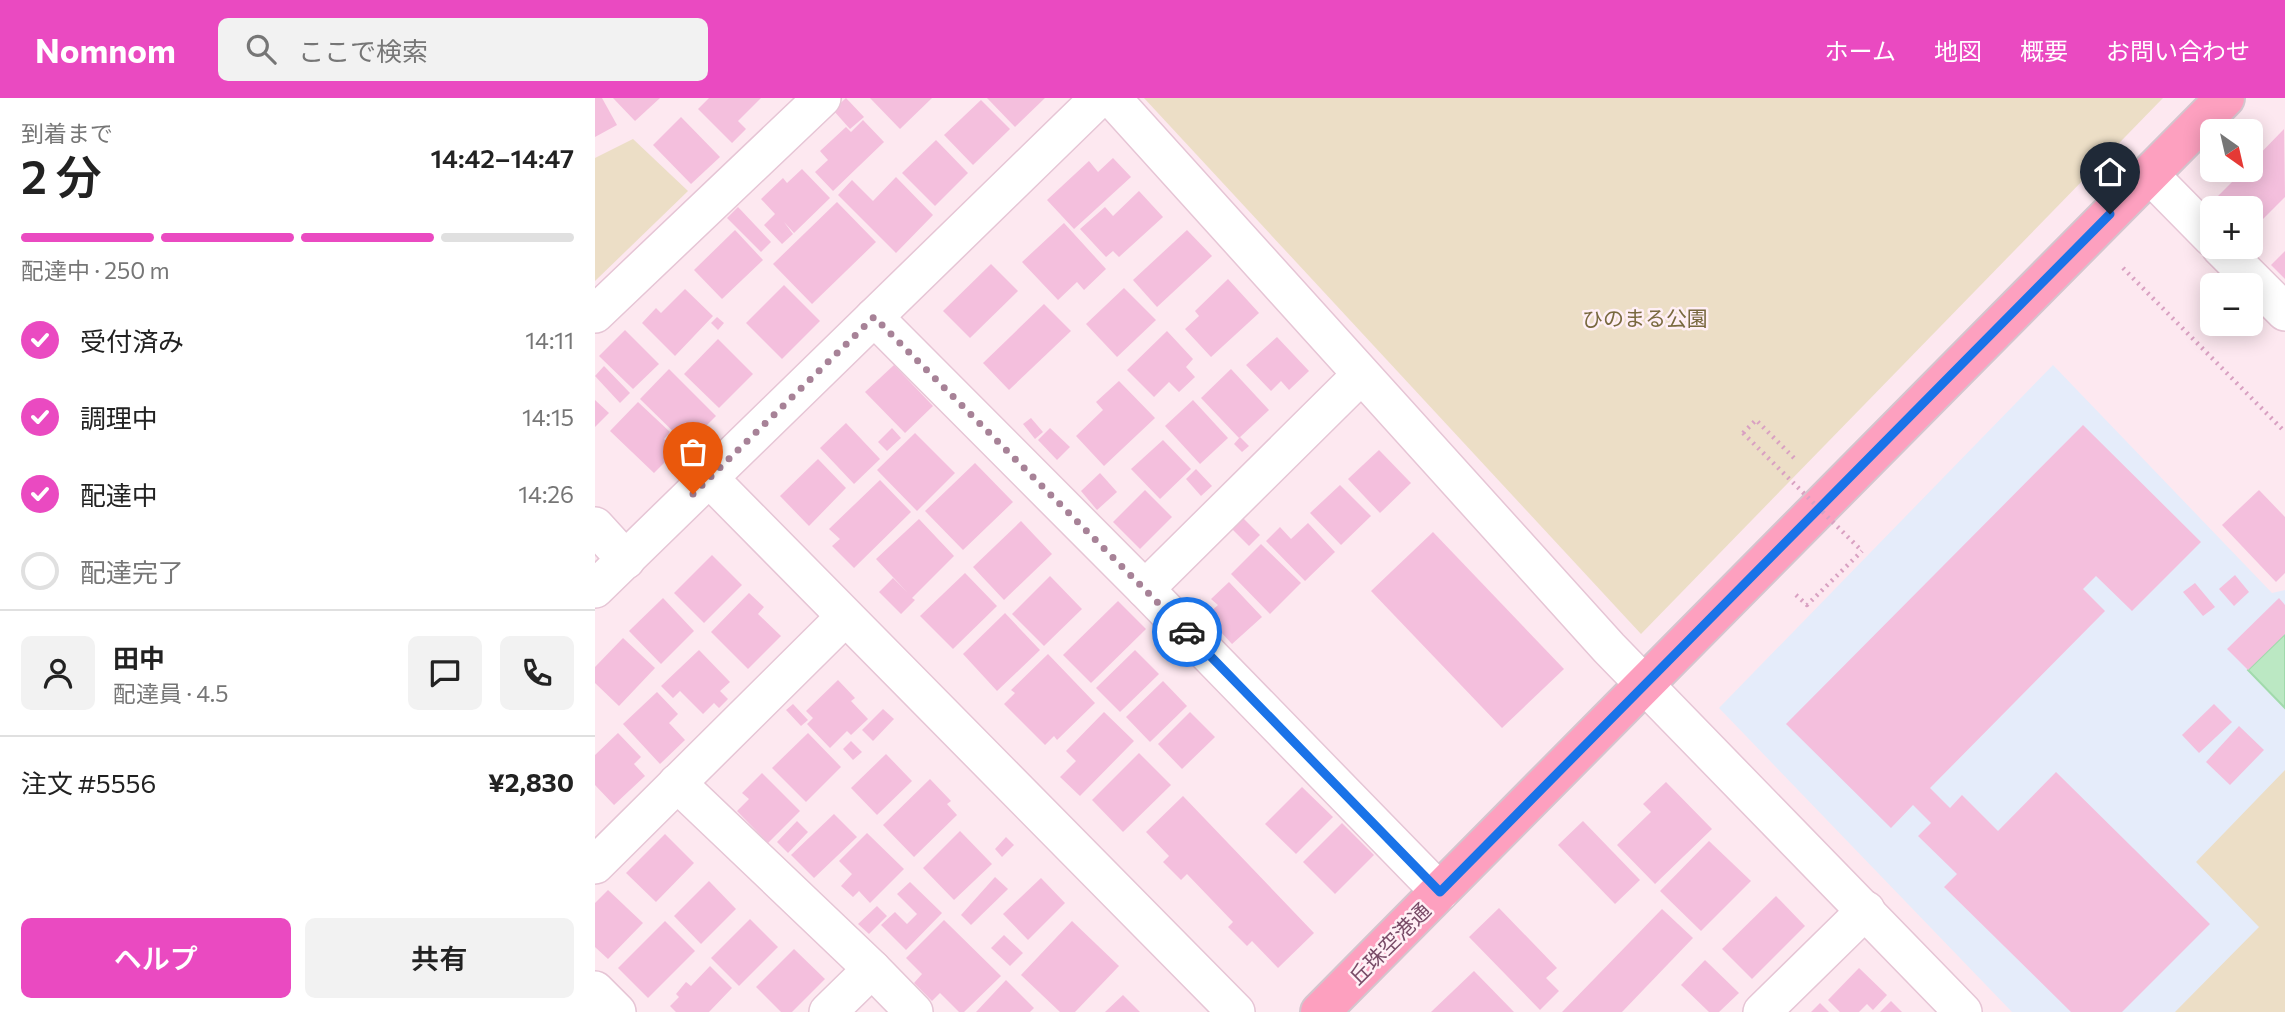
<!DOCTYPE html>
<html lang="ja">
<meta charset="utf-8">
<style>
body{margin:0;font-family:Commissioner,"Noto Sans JP",sans-serif;background:#f2f2f2;color:#222;height:100vh;display:flex;flex-direction:column;font-size:26px;white-space:nowrap}
*{box-sizing:border-box;margin:0}
p{font-size:23px;color:#767676}
.icon{flex:none;width:38px;height:38px;fill:none;stroke:currentColor;stroke-width:2;stroke-linecap:round;stroke-linejoin:round}
.map{position:relative;flex:1;overflow:hidden}
.details{display:flex;flex-direction:column;background:#fff;width:595px}
.details>*{flex:none}
.needle{width:46px;rotate:146deg}
.tools{position:absolute;left:1605px;top:21px;display:grid;gap:14px}
.tools a{display:grid;place-items:center;width:63px;height:63px;border-radius:10px;background:#fff;box-shadow:0 4px 18px #0003;font-size:35px}
.pin{position:absolute;display:grid;place-items:center;width:60px;height:60px;color:#fff;margin:-72px -30px;border-radius:50% 50% 50% 0;rotate:-45deg;box-shadow:0 0 7px #0007}
.pin .icon{rotate:45deg}
.courier{position:absolute;display:grid;place-items:center;width:70px;height:70px;margin:-35px;border:5px solid #1a73e8;border-radius:50%;background:#fff;color:#222;box-shadow:0 2px 9px #0007}
.head em{font-style:normal;font-weight:600}
.head div{display:flex;flex-direction:column-reverse}
.head{display:flex;align-items:center;justify-content:space-between;height:119px;padding:0 21px}
h1{font-size:46px;font-weight:600;line-height:52px}
.bar{display:grid;grid-template-columns:repeat(4,1fr);gap:10px 7px;align-content:center;height:84px;padding:0 21px}
.bar i{height:9px;border-radius:5px;background:#e0e0e0}
.bar .active{background:#ea4ac1}
.bar p{grid-column:span 4}
.line{display:flex;align-items:center;gap:18px;padding:0 21px;border-top:2px solid #e0e0e0}
.line div{flex:1}
.round{display:grid;place-items:center;flex:none;width:74px;height:74px;border-radius:10px;background:#f2f2f2}
ol{padding:0 21px;list-style:none}
li{display:flex;align-items:center;gap:21px;height:77px}
li p{margin-inline-start:auto}
li .icon{padding:7px;border-radius:50%;background:#ea4ac1;color:#fff;stroke-width:4}
li:last-child{color:#767676}
li i{width:38px;height:38px;border:4px solid #e0e0e0;border-radius:50%}
.primary-button{display:flex;gap:14px;margin-top:auto;padding:14px 21px}
.primary-button a{flex:1;height:80px;border-radius:10px;background:#ea4ac1;color:#fff;font-size:28px;font-weight:600;line-height:80px;text-align:center}
.primary-button a+a{background:#f2f2f2;color:#222}
header{display:flex;align-items:center;gap:42px;box-sizing:border-box;height:98px;padding:0 35px;background:#ea4ac1;color:#fff}
header strong{font-size:33px}
nav{display:flex;gap:38px;margin-inline-start:auto;font-size:24px}
.search{width:490px;height:63px;background:#f2f2f2;display:flex;align-items:center;gap:18px;box-sizing:border-box;padding:0 24px;border-radius:10px;color:#767676;font-size:26px}
main{display:flex;flex:1;min-height:0}
.map>svg:first-child{display:block}
</style>
<header>
<strong>Nomnom</strong>
<div class="search"><svg class="icon" aria-label="search" viewBox="0 0 24 24"><circle cx="10" cy="10" r="6"/><path d="M15 15l6 6"/></svg>ここで検索</div>
<nav><a>ホーム</a><a>地図</a><a>概要</a><a>お問い合わせ</a></nav>
</header>
<main>
<section class="details">
<div class="head"><div><h1>2 分</h1><p>到着まで</p></div><em>14:42–14:47</em></div>
<div class="bar"><i class="active"></i><i class="active"></i><i class="active"></i><i></i><p>配達中 · 250 m</p></div>
<ol>
<li><svg class="icon" aria-label="check" viewBox="0 0 24 24"><path d="M5 12l5 5 9-10"/></svg>受付済み<p>14:11</p></li>
<li><svg class="icon" aria-label="check" viewBox="0 0 24 24"><path d="M5 12l5 5 9-10"/></svg>調理中<p>14:15</p></li>
<li><svg class="icon" aria-label="check" viewBox="0 0 24 24"><path d="M5 12l5 5 9-10"/></svg>配達中<p>14:26</p></li>
<li><i></i>配達完了</li>
</ol>
<div class="line" style="height:126px"><a class="round"><svg class="icon" aria-label="person" viewBox="0 0 24 24"><circle cx="12" cy="8" r="4"/><path d="M4 21q1-7 8-7t8 7"/></svg></a><div><b>田中</b><p>配達員 · 4.5</p></div><a class="round"><svg class="icon" aria-label="chat" viewBox="0 0 24 24"><path d="M4 5h16v11H9l-5 4z"/></svg></a><a class="round"><svg class="icon" aria-label="phone" viewBox="0 0 24 24"><path d="M5 4h4l2 5-3 2q2 4 5 5l2-3 5 2v4C11 20 4 13 5 4z"/></svg></a></div>
<div class="line" style="height:91px"><div>注文 #5556</div><b>¥2,830</b></div>
<div class="primary-button"><a>ヘルプ</a><a>共有</a></div>
</section>
<div class="map">
<svg width="1690" height="914" viewBox="0 0 1690 914">
<rect width="100%" height="100%" fill="#fde8f0"/>
<path fill="#e5ecfa" d="M1458 267 1677 495 1690 492V914H1417L1124 610Z"/>
<g fill="#ecdec6">
<path d="M549 0H1568L1046 536Z"/>
<path d="M38 41 93 93 0 183V60Z"/>
<path d="M1690 672V914H1580L1664 829 1601 764Z"/>
</g>
<path fill="#bbe8c3" stroke="#a1daac" stroke-width="2" d="M1690 536V610L1653 572Z"/>
<g fill="#f4bfdd">
<path d="M0 0H7L22 27 0 39Z"/>
<path d="M18 0H65L40 23Z"/>
<path d="M114 0H166L143 23 151 31 137 45 103 11Z"/>
<path d="M251 0 269 19 255 31 238 12Z"/>
<path d="M275 0H337L305 31Z"/>
<path d="M392 0H450L420 29Z"/>
<path d="M386 2 415 31 378 67 349 37Z"/>
<path d="M86 19 125 59 96 86 58 47Z"/>
<path d="M268 22 289 44 238 93 220 74 233 62 225 53 251 29 256 34Z"/>
<path d="M1689 31 1690 99 1656 133V110H1617V116L1611 110 1649 72H1656V65Z"/>
<path d="M341 42 373 75 340 108 307 75Z"/>
<path d="M518 60 536 79 479 131 452 102 494 63 503 74Z"/>
<path d="M207 71 235 100 199 135 189 124 198 136 187 146 169 127 180 116 166 101 188 80 192 85Z"/>
<path d="M301 79 338 117 301 155 243 97 257 82 278 103Z"/>
<path d="M544 93 568 119 524 159 518 153 511 159 485 131 510 109 518 118Z"/>
<path d="M242 104 281 144 217 206 178 166Z"/>
<path d="M143 109 176 144 166 154 132 120Z"/>
<path d="M469 125 511 171 489 192 482 184 463 202 427 164Z"/>
<path d="M140 132 168 162 127 201 99 172Z"/>
<path d="M592 132 617 158 562 209 538 182Z"/>
<path d="M1690 153V181L1676 167Z"/>
<path d="M396 166 423 193 375 240 348 213Z"/>
<path d="M633 181 664 215 616 259 590 231 604 218 600 213Z"/>
<path d="M189 187 225 223 187 261 151 225Z"/>
<path d="M529 190 561 222 522 259 491 226Z"/>
<path d="M90 191 118 218 80 258 47 225 61 210 66 215Z"/>
<path d="M449 206 476 233 414 292 388 265Z"/>
<path d="M122 219 129 225 123 232 116 225Z"/>
<path d="M30 232 64 266 38 291 4 258Z"/>
<path d="M572 233 598 261 591 269 600 279 584 294 574 284 559 299 532 272Z"/>
<path d="M682 239 714 273 694 292 686 283 676 293 651 267Z"/>
<path d="M123 241 158 276 124 310 89 276Z"/>
<path d="M299 267 338 308 310 335 270 294Z"/>
<path d="M9 268 35 295 25 305 0 278Z"/>
<path d="M74 271 121 318 92 347 45 301Z"/>
<path d="M636 271 674 312 644 340 606 300Z"/>
<path d="M524 283 560 320 509 368 481 338 508 312 501 304Z"/>
<path d="M0 302 14 315 0 329Z"/>
<path d="M598 302 633 340 605 366 570 328Z"/>
<path d="M43 304 75 334 69 341 81 353 59 375 15 333Z"/>
<path d="M436 320 448 334 440 341 428 326Z"/>
<path d="M251 325 285 361 259 386 225 350Z"/>
<path d="M1488 327 1606 444 1537 513 1501 478 1488 491 1510 513 1335 690 1355 710 1367 697 1403 733 1461 674 1615 826 1527 914H1476L1349 789 1362 776 1323 738 1336 725 1318 707 1296 730 1191 626Z"/>
<path d="M297 330 306 340 292 353 283 344Z"/>
<path d="M455 330 475 349 462 362 443 342Z"/>
<path d="M320 335 360 375 322 413 282 372Z"/>
<path d="M645 339 654 348 647 354 639 346Z"/>
<path d="M568 342 596 371 565 401 536 371Z"/>
<path d="M784 352 816 385 785 415 753 381Z"/>
<path d="M223 361 251 390 214 428 185 398Z"/>
<path d="M380 365 418 404 368 452 330 413Z"/>
<path d="M601 371 617 388 606 398 591 381Z"/>
<path d="M505 375 522 394 502 412 486 393Z"/>
<path d="M285 382 316 414 259 470 237 448 245 441 234 431Z"/>
<path d="M745 387 776 418 746 447 715 415Z"/>
<path d="M550 392 577 419 545 451 518 424Z"/>
<path d="M1664 392 1690 419V475L1681 484 1627 427Z"/>
<path d="M648 420 665 437 654 448 637 431Z"/>
<path d="M324 421 359 458 317 500 320 502 306 516 284 494 298 480 312 494 281 461Z"/>
<path d="M426 423 457 456 409 502 378 469Z"/>
<path d="M713 425 740 454 710 483 671 443 685 429 696 441Z"/>
<path d="M838 434 969 571 907 630 776 493Z"/>
<path d="M666 446 706 485 675 516 636 476Z"/>
<path d="M117 457 147 487 109 525 79 495Z"/>
<path d="M370 475 402 508 358 551 325 518Z"/>
<path d="M1640 477 1654 494 1639 508 1624 491Z"/>
<path d="M455 478 487 511 449 548 417 516Z"/>
<path d="M634 484 667 519 637 546 611 518 623 507 616 501Z"/>
<path d="M1600 485 1620 509 1608 518 1588 494Z"/>
<path d="M154 495 169 509 163 516 186 538 153 571 116 534Z"/>
<path d="M68 500 99 533 66 566 34 533Z"/>
<path d="M1684 500 1690 507V536L1653 572 1632 551Z"/>
<path d="M523 503 551 531 496 585 468 557Z"/>
<path d="M410 515 445 552 402 593 368 556Z"/>
<path d="M28 540 60 570 24 608 0 585V569Z"/>
<path d="M104 552 135 584 125 593 133 601 124 610 119 605 108 616 85 593 78 600 66 588Z"/>
<path d="M540 552 564 576 525 614 501 590Z"/>
<path d="M453 556 500 605 462 642 459 638 450 647 409 606 420 595 416 592Z"/>
<path d="M243 582 260 600 256 603 273 621 256 637 252 633 235 650 212 626 218 620 211 613Z"/>
<path d="M568 583 592 608 555 644 531 619Z"/>
<path d="M62 594 83 616 74 625 90 642 65 666 28 626Z"/>
<path d="M198 606 213 622 206 628 191 612Z"/>
<path d="M1619 606 1637 624 1604 655 1587 637Z"/>
<path d="M288 611 299 621 278 643 267 632Z"/>
<path d="M509 614 539 643 485 698 465 679 481 663 471 653Z"/>
<path d="M595 614 620 639 587 671 563 646Z"/>
<path d="M1644 628 1669 652 1635 687 1611 664Z"/>
<path d="M23 635 46 659 39 666 50 678 19 707 0 687V657Z"/>
<path d="M213 635 246 669 211 704 177 670Z"/>
<path d="M256 643 267 654 258 662 248 651Z"/>
<path d="M544 655 576 687 528 734 497 702Z"/>
<path d="M291 656 317 683 282 717 256 690Z"/>
<path d="M167 675 205 713 173 745 142 713 154 701 147 695Z"/>
<path d="M335 681 356 703 352 706 362 717 319 759 288 727Z"/>
<path d="M1071 684 1117 731 1060 786 1022 747 1056 714 1048 706Z"/>
<path d="M707 689 738 719 701 756 670 726Z"/>
<path d="M588 698 719 835 683 870 657 843 652 848 633 829 638 824 592 776 586 782 568 764 574 758 551 734Z"/>
<path d="M239 716 262 739 219 780 196 757Z"/>
<path d="M202 723 213 734 193 755 182 744Z"/>
<path d="M988 723 1045 782 1020 806 963 747Z"/>
<path d="M747 725 779 757 740 796 708 764Z"/>
<path d="M365 733 397 766 359 802 328 770Z"/>
<path d="M272 735 309 771 275 805 264 793 258 799 246 788 257 776 244 763Z"/>
<path d="M70 736 99 765 61 804 31 775Z"/>
<path d="M411 739 419 747 407 759 400 751Z"/>
<path d="M1114 743 1156 783 1106 833 1065 793Z"/>
<path d="M400 779 413 791 376 827 366 817Z"/>
<path d="M446 780 470 805 433 842 408 816Z"/>
<path d="M114 783 141 811 106 846 79 818Z"/>
<path d="M315 784 347 815 311 852 286 827 300 814 312 826 322 816 302 796Z"/>
<path d="M13 792 48 825 13 861 0 849V805Z"/>
<path d="M1181 798 1210 828 1157 881 1127 851Z"/>
<path d="M282 808 292 818 274 836 263 826Z"/>
<path d="M904 810 962 870 951 880 964 893 945 912 874 839Z"/>
<path d="M1067 811 1098 840 1027 914H967Z"/>
<path d="M155 821 183 849 144 888 116 860Z"/>
<path d="M349 822 406 878 369 914H364L345 895 337 903 319 885 327 876 311 860Z"/>
<path d="M70 823 100 853 53 900 23 870Z"/>
<path d="M477 823 524 868 480 914H465L426 877Z"/>
<path d="M409 837 428 855 415 868 396 850Z"/>
<path d="M199 851 230 881 197 914H186L161 889Z"/>
<path d="M1110 862 1144 895 1124 914H1114L1086 887Z"/>
<path d="M115 868 137 890 114 914H81L75 908 84 899 81 896 91 884 96 888Z"/>
<path d="M1264 870 1292 897 1278 912 1272 906 1264 914H1245L1233 902Z"/>
<path d="M879 873 919 914H836Z"/>
<path d="M411 882 439 910 435 914H381Z"/>
<path d="M528 897 545 914H510Z"/>
<path d="M1296 903 1307 914H1285Z"/>
<path d="M1225 905 1234 914H1216Z"/>
</g>
<g fill="none" stroke-linecap="round" stroke-linejoin="round">
<g stroke="#e6c5d5" stroke-width="40">
<g id="minor">
<path d="M517 0 1014 550 1368 914"/>
<path d="M1554 76 1617 140"/>
<path d="M1625 149 1690 214"/>
<path d="M0 216 227 0"/>
<path d="M279 219 550 491 845 794"/>
<path d="M114 380 641 914"/>
<path d="M0 428 31 462"/>
<path d="M0 491 504 0"/>
<path d="M550 491 765 278"/>
<path d="M82 685 277 871 233 914"/>
<path d="M0 767 250 519"/>
<path d="M277 871 319 914"/>
<path d="M0 892 22 914"/>
<path d="M1167 914 1271 812"/>
</g>
</g>
<g stroke="#d4c5ce" stroke-width="42">
<path id="major" d="M725 914 1630 0"/>
</g>
<g stroke="#d9a1c2" stroke-width="4.5" stroke-dasharray="2 5" stroke-linecap="butt">
<path d="M1528 170 1690 334"/>
<path d="M1148 335 1161 322 1199 360"/>
<path d="M1201 497 1212 507 1267 453"/>
</g>
<use href="#minor" stroke="#fff" stroke-width="37"/>
<use href="#major" stroke="#fda0bf" stroke-width="38"/>
<path stroke="#d9a1c2" stroke-width="4.5" stroke-dasharray="2 5" stroke-linecap="butt" d="M1148 335 1267 453"/>
</g>
<g fill="none" stroke-linecap="round" stroke-linejoin="round">
<path stroke="#a78297" stroke-width="7" stroke-dasharray="0 12.6" d="M98 396 279 219 592 534"/>
<path stroke="#1a73e8" stroke-width="9" d="M592 534 845 794 1515 116"/>
</g>
<g text-anchor="middle" dominant-baseline="central" stroke-width="5" stroke-linejoin="round" paint-order="stroke">
<g font-size="21" fill="#79693f" stroke="#ffeff5">
<text x="1050" y="219">ひのまる公園</text>
</g>
<g font-size="21" fill="#794b67" stroke="#ffeff5">
<text transform="translate(794 845) rotate(-45)">丘珠空港通</text>
</g>
</g>
</svg>
<div class="tools">
<a><svg class="needle" viewBox="-14 -14 28 28"><path d="M0-13l5 13h-10z" fill="#e53935"/><path d="M0 13l5-13h-10z" fill="#767676"/></svg></a>
<a>+</a>
<a>−</a>
</div>
<div class="pin" style="left:98px;top:396px;background:#ea580c"><svg class="icon" aria-label="bag" viewBox="0 0 24 24"><path d="M5 8h14l-1 12H6zM9 8a3 3 0 0 1 6 0"/></svg></div>
<div class="pin" style="left:1515px;top:116px;background:#1f2937"><svg class="icon" aria-label="home" viewBox="0 0 24 24"><path d="M3 11l9-7 9 7M6 9v11h12V9"/></svg></div>
<div class="courier" style="left:592px;top:534px"><svg class="icon" aria-label="car" viewBox="0 0 24 24"><path d="M5 17H2v-5l4-1 3-4h7l3 4 3 1v5h-3M9 17h6M6 11h13"/><circle cx="7" cy="17" r="2"/><circle cx="17" cy="17" r="2"/></svg></div>
</div>
</main>
